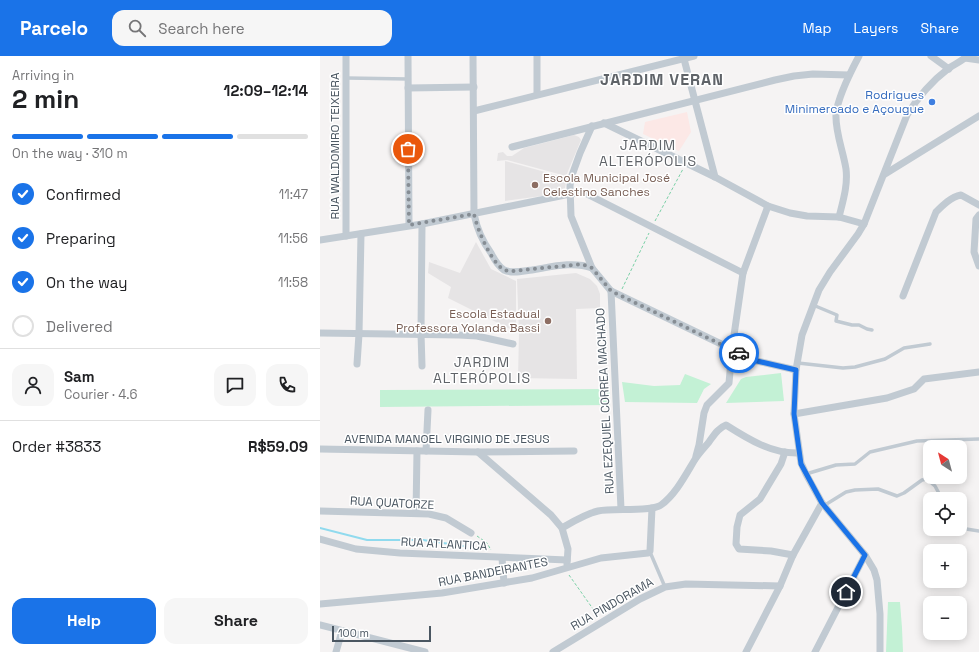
<!DOCTYPE html>
<meta charset="utf-8">
<style>
body{margin:0;font-family:"Space Grotesk",sans-serif;background:#f6f6f6;color:#202124;height:100vh;display:flex;flex-direction:column;font-size:15px;white-space:nowrap}
*{box-sizing:border-box;margin:0}
p{font-size:13px;color:#757577}
.icon{flex:none;width:22px;height:22px;fill:none;stroke:currentColor;stroke-width:2;stroke-linecap:round;stroke-linejoin:round}
.map{position:relative;flex:1;overflow:hidden}
.side{display:flex;flex-direction:column;background:#fff;width:320px}
.side>*{flex:none}
.needle{width:26px;rotate:324deg}
.fabs{position:absolute;left:603px;top:384px;display:grid;gap:8px}
.fabs a{display:grid;place-items:center;width:44px;height:44px;border-radius:8px;background:#fff;box-shadow:0 2px 10px #0003;font-size:20px}
.scale{position:absolute;left:12px;bottom:10px;width:99px;box-sizing:border-box;padding-left:4px;border:2px solid #4a5661;border-top:0;font-size:11px;line-height:14px;white-space:nowrap;color:#4a5661;-webkit-text-stroke:3px #fff;paint-order:stroke}
.pin{position:absolute;display:grid;place-items:center;width:34px;height:34px;color:#fff;margin:-17px;border:2px solid #fff;border-radius:50%;box-shadow:0 1px 4px #0007}
.courier{position:absolute;display:grid;place-items:center;width:40px;height:40px;margin:-20px;border:3px solid #1a73e8;border-radius:50%;background:#fff;color:#222;box-shadow:0 1px 5px #0007}
.summary em{font-style:normal;font-weight:700}
.summary div{display:flex;flex-direction:column-reverse}
.summary{display:flex;align-items:center;justify-content:space-between;height:68px;padding:0 12px}
h1{font-size:26px;font-weight:700;line-height:30px}
.bar{display:grid;grid-template-columns:repeat(4,1fr);gap:6px 4px;align-content:center;height:48px;padding:0 12px}
.bar i{height:5px;border-radius:3px;background:#e0e0e0}
.bar .on{background:#1a73e8}
.bar p{grid-column:span 4}
.line{display:flex;align-items:center;gap:10px;padding:0 12px;border-top:1px solid #e0e0e0}
.line div{flex:1}
.round{display:grid;place-items:center;flex:none;width:42px;height:42px;border-radius:12px;background:#f6f6f6}
ol{padding:0 12px;list-style:none}
li{display:flex;align-items:center;gap:12px;height:44px}
li p{margin-inline-start:auto}
li .icon{padding:4px;border-radius:50%;background:#1a73e8;color:#fff;stroke-width:4}
li:last-child{color:#757577}
li i{width:22px;height:22px;border:2px solid #e0e0e0;border-radius:50%}
.cta{display:flex;gap:8px;margin-top:auto;padding:8px 12px}
.cta a{flex:1;height:46px;border-radius:12px;background:#1a73e8;color:#fff;font-size:16px;font-weight:700;line-height:46px;text-align:center}
.cta a+a{background:#f6f6f6;color:#202124}
header{display:flex;align-items:center;gap:24px;box-sizing:border-box;height:56px;padding:0 20px;background:#1a73e8;color:#fff}
header strong{font-size:19px}
nav{display:flex;gap:22px;margin-inline-start:auto;font-size:14px}
.search{width:280px;height:36px;background:#f6f6f6;display:flex;align-items:center;gap:10px;box-sizing:border-box;padding:0 14px;border-radius:12px;color:#757577;font-size:15px}
main{display:flex;flex:1;min-height:0}
.map>svg:first-child{display:block}
</style>
<header>
<strong>Parcelo</strong>
<div class="search"><svg class="icon" aria-label="search" viewBox="0 0 24 24"><circle cx="10" cy="10" r="6"/><path d="M15 15l6 6"/></svg>Search here</div>
<nav><a>Map</a><a>Layers</a><a>Share</a></nav>
</header>
<main>
<section class="side">
<div class="summary"><div><h1>2 min</h1><p>Arriving in</p></div><em>12:09–12:14</em></div>
<div class="bar"><i class="on"></i><i class="on"></i><i class="on"></i><i></i><p>On the way · 310 m</p></div>
<ol>
<li><svg class="icon" aria-label="check" viewBox="0 0 24 24"><path d="M5 12l5 5 9-10"/></svg>Confirmed<p>11:47</p></li>
<li><svg class="icon" aria-label="check" viewBox="0 0 24 24"><path d="M5 12l5 5 9-10"/></svg>Preparing<p>11:56</p></li>
<li><svg class="icon" aria-label="check" viewBox="0 0 24 24"><path d="M5 12l5 5 9-10"/></svg>On the way<p>11:58</p></li>
<li><i></i>Delivered</li>
</ol>
<div class="line" style="height:72px"><a class="round"><svg class="icon" aria-label="person" viewBox="0 0 24 24"><circle cx="12" cy="8" r="4"/><path d="M4 21q1-7 8-7t8 7"/></svg></a><div><b>Sam</b><p>Courier · 4.6</p></div><a class="round"><svg class="icon" aria-label="chat" viewBox="0 0 24 24"><path d="M4 5h16v11H9l-5 4z"/></svg></a><a class="round"><svg class="icon" aria-label="phone" viewBox="0 0 24 24"><path d="M5 4h4l2 5-3 2q2 4 5 5l2-3 5 2v4C11 20 4 13 5 4z"/></svg></a></div>
<div class="line" style="height:52px"><div>Order #3833</div><b>R$59.09</b></div>
<div class="cta"><a>Help</a><a>Share</a></div>
</section>
<div class="map">
<svg width="659" height="596" viewBox="0 0 659 596">
<rect width="100%" height="100%" fill="#f5f3f3"/>
<g fill="#e6e4e5">
<path d="M254 79 259 81 261 84 246 120 187 104 177 105 178 97 183 96 187 100H192L204 92Z"/>
<path d="M185 105 247 122 244 137 185 145Z"/>
<path d="M156 186 171 213 196 225V276L128 242 131 231 108 217 109 206 140 217Z"/>
<path d="M256 217 270 223 277 230 280 238V252L256 253 257 323 198 322 199 277 197 223Z"/>
</g>
<path fill="#fce8e6" d="M367 56 371 76 359 95 323 78 325 66Z"/>
<g fill="#c3f1d5">
<path d="M461 317 464 345 406 347 421 323 426 321Z"/>
<path d="M365 318 391 328 384 333 377 347 305 346 302 326 334 330 360 329Z"/>
<path d="M289 333 290 349 60 351V334Z"/>
<path d="M568 546H580L582 572 583 596H566Z"/>
</g>
<g fill="none" stroke-linecap="round" stroke-linejoin="round">
<path stroke="#90daee" stroke-width="2" d="M0 472 47 484H103L143 490"/>
<g stroke="#7ad0a6" stroke-width="1" stroke-dasharray="3 2" stroke-linecap="butt">
<path d="M335 165 363 113"/>
<path d="M302 233 329 177"/>
<path d="M157 480 167 487 171 494"/>
<path d="M249 519 278 560"/>
</g>
<g stroke="#c1cad2" stroke-width="3.5">
<path d="M27 22 88 23"/>
<path d="M493 249 517 259 516 265 532 269H539L547 273 552 274"/>
<path d="M478 307 523 312 535 311 565 303 584 292 610 288"/>
<path d="M486 418 516 409 535 408 550 396 597 385 659 383"/>
<path d="M505 449 526 436 535 434 558 433 577 440 584 437 602 424 607 423 615 430 622 443"/>
<path d="M640 472 659 475"/>
<path d="M330 496 345 531"/>
</g>
<g stroke="#c1cad2" stroke-width="7">
<path d="M88 0 89 169"/>
<path d="M153 0 154 158C157 173 162 185 171 197 174 203 178 210 184 214 192 218 203 215 212 214 231 211 253 205 272 212"/>
<path d="M217 0V38"/>
<path d="M611 0 629 13"/>
<path d="M645 2 659 4"/>
<path d="M364 3 395 121"/>
<path d="M88 32 154 31"/>
<path d="M154 55 374 0"/>
<path d="M284 67 395 121 448 150 470 157 487 160 519 161 544 168"/>
<path d="M272 70 260 97 251 122 250 130 251 160 272 212 291 235 424 299 437 305 476 314"/>
<path d="M192 91 455 24 474 20 493 18 529 19"/>
<path d="M565 118 659 60"/>
<path d="M659 159 656 163 654 196 659 210"/>
<path d="M519 161C523 145 528 129 526 113 523 94 515 76 516 58 518 41 531 15 539 0"/>
<path d="M102 168 101 277 102 310"/>
<path d="M26 180V0"/>
<path d="M0 184 102 168 250 138 263 136 423 217"/>
<path d="M291 235 301 453"/>
<path d="M583 240 616 156C623 149 631 141 641 139L659 149"/>
<path d="M0 277 139 279 157 280 193 288"/>
<path d="M37 308 39 278 41 178"/>
<path d="M474 358 567 342 594 333 604 323 659 316"/>
<path d="M0 393 158 396 254 395"/>
<path d="M106 395 108 354"/>
<path d="M158 396 231 459 242 472 248 493 247 508"/>
<path d="M465 396 461 408 440 443 420 459 417 471 416 488 419 493 451 495 473 499"/>
<path d="M376 400 379 389 384 357 387 349 409 327 412 293 423 217 448 150"/>
<path d="M0 455 109 458 126 462 151 477"/>
<path d="M96 457 97 395"/>
<path d="M242 472C254 465 265 458 278 455 293 452 331 456 341 449 355 439 365 420 374 405 378 398 384 392 389 386 394 379 398 372 406 369 428 383 452 398 479 397"/>
<path d="M0 483 36 493 80 497 247 504"/>
<path d="M182 502 184 527"/>
<path d="M0 548 122 537 212 522 281 502 328 497 330 495 332 452"/>
<path d="M0 569 105 596"/>
<path d="M16 596 22 575"/>
<path d="M233 596 320 543 345 531 366 528 460 530"/>
<path d="M426 596 460 530 473 499 502 447"/>
<path d="M495 596 545 499"/>
<path d="M560 596V558L557 524 554 514 545 499 502 447 486 418 481 407 474 358 476 314 482 279 499 234 510 216 538 178 544 168 587 59C598 41 612 25 629 12 635 8 642 5 647 0"/>
</g>
</g>
<g fill="none" stroke-linecap="round" stroke-linejoin="round">
<path stroke="#868d94" stroke-width="4" stroke-dasharray="0 7.2" d="M88 93 89 169 154 158C157 173 171 206 184 214 188 215 191 215 194 215L262 208 272 212 291 235 419 297"/>
<path stroke="#1a73e8" stroke-width="5" d="M419 297 437 305 476 314 474 358 481 408 502 447 545 499 526 536"/>
</g>
<circle fill="#3f7fe0" stroke="#fff" stroke-width="1.5" cx="612" cy="46" r="4"/>
<g fill="#8d6e63" stroke="#fff" stroke-width="1.5">
<circle cx="215" cy="129" r="4"/>
<circle cx="228" cy="265" r="4"/>
</g>
<g text-anchor="middle" dominant-baseline="central" stroke-width="3" stroke-linejoin="round" paint-order="stroke">
<g font-size="12" fill="#366cbe" stroke="#fff" text-anchor="end">
<text x="604" y="39">Rodrigues<tspan x="604" dy="14">Minimercado e Açougue</tspan></text>
</g>
<g font-size="12" fill="#4a5661" stroke="#fff">
<text transform="translate(15 90) rotate(-90)">RUA WALDOMIRO TEIXEIRA</text>
<text transform="translate(285 345) rotate(-93)">RUA EZEQUIEL CORREA MACHADO</text>
<text x="127" y="383">AVENIDA MANOEL VIRGINIO DE JESUS</text>
<text transform="translate(72 447) rotate(3)">RUA QUATORZE</text>
<text transform="translate(124 488) rotate(3)">RUA ATLANTICA</text>
<text transform="translate(173 516) rotate(-11)">RUA BANDEIRANTES</text>
<text transform="translate(292 548) rotate(-30)">RUA PINDORAMA</text>
</g>
<g font-size="12" fill="#785e54" stroke="#fff" text-anchor="start">
<text x="223" y="122">Escola Municipal José<tspan x="223" dy="14">Celestino Sanches</tspan></text>
<text x="220" y="258" text-anchor="end">Escola Estadual<tspan x="220" dy="14">Professora Yolanda Bassi</tspan></text>
</g>
<g font-size="14" letter-spacing="1" fill="#5f6368" stroke="#fff">
<text x="328" y="89">JARDIM<tspan x="328" dy="16">ALTERÓPOLIS</tspan></text>
<text x="162" y="306">JARDIM<tspan x="162" dy="16">ALTERÓPOLIS</tspan></text>
</g>
<g font-size="16" font-weight="bold" letter-spacing="1" fill="#5f6368" stroke="#fff">
<text x="342" y="23">JARDIM VERAN</text>
</g>
</g>
</svg>
<div class="fabs">
<a><svg class="needle" viewBox="-14 -14 28 28"><path d="M0-13l5 13h-10z" fill="#e53935"/><path d="M0 13l5-13h-10z" fill="#757577"/></svg></a>
<a><svg class="icon" aria-label="locate" viewBox="0 0 24 24"><circle cx="12" cy="12" r="6"/><path d="M12 2v4M12 18v4M2 12h4M18 12h4"/></svg></a>
<a>+</a>
<a>−</a>
</div>
<div class="scale">100 m</div>
<div class="pin" style="left:88px;top:93px;background:#ea580c"><svg class="icon" aria-label="bag" viewBox="0 0 24 24"><path d="M5 8h14l-1 12H6zM9 8a3 3 0 0 1 6 0"/></svg></div>
<div class="pin" style="left:526px;top:536px;background:#1f2937"><svg class="icon" aria-label="home" viewBox="0 0 24 24"><path d="M3 11l9-7 9 7M6 9v11h12V9"/></svg></div>
<div class="courier" style="left:419px;top:297px"><svg class="icon" aria-label="car" viewBox="0 0 24 24"><path d="M5 17H2v-5l4-1 3-4h7l3 4 3 1v5h-3M9 17h6M6 11h13"/><circle cx="7" cy="17" r="2"/><circle cx="17" cy="17" r="2"/></svg></div>
</div>
</main>
